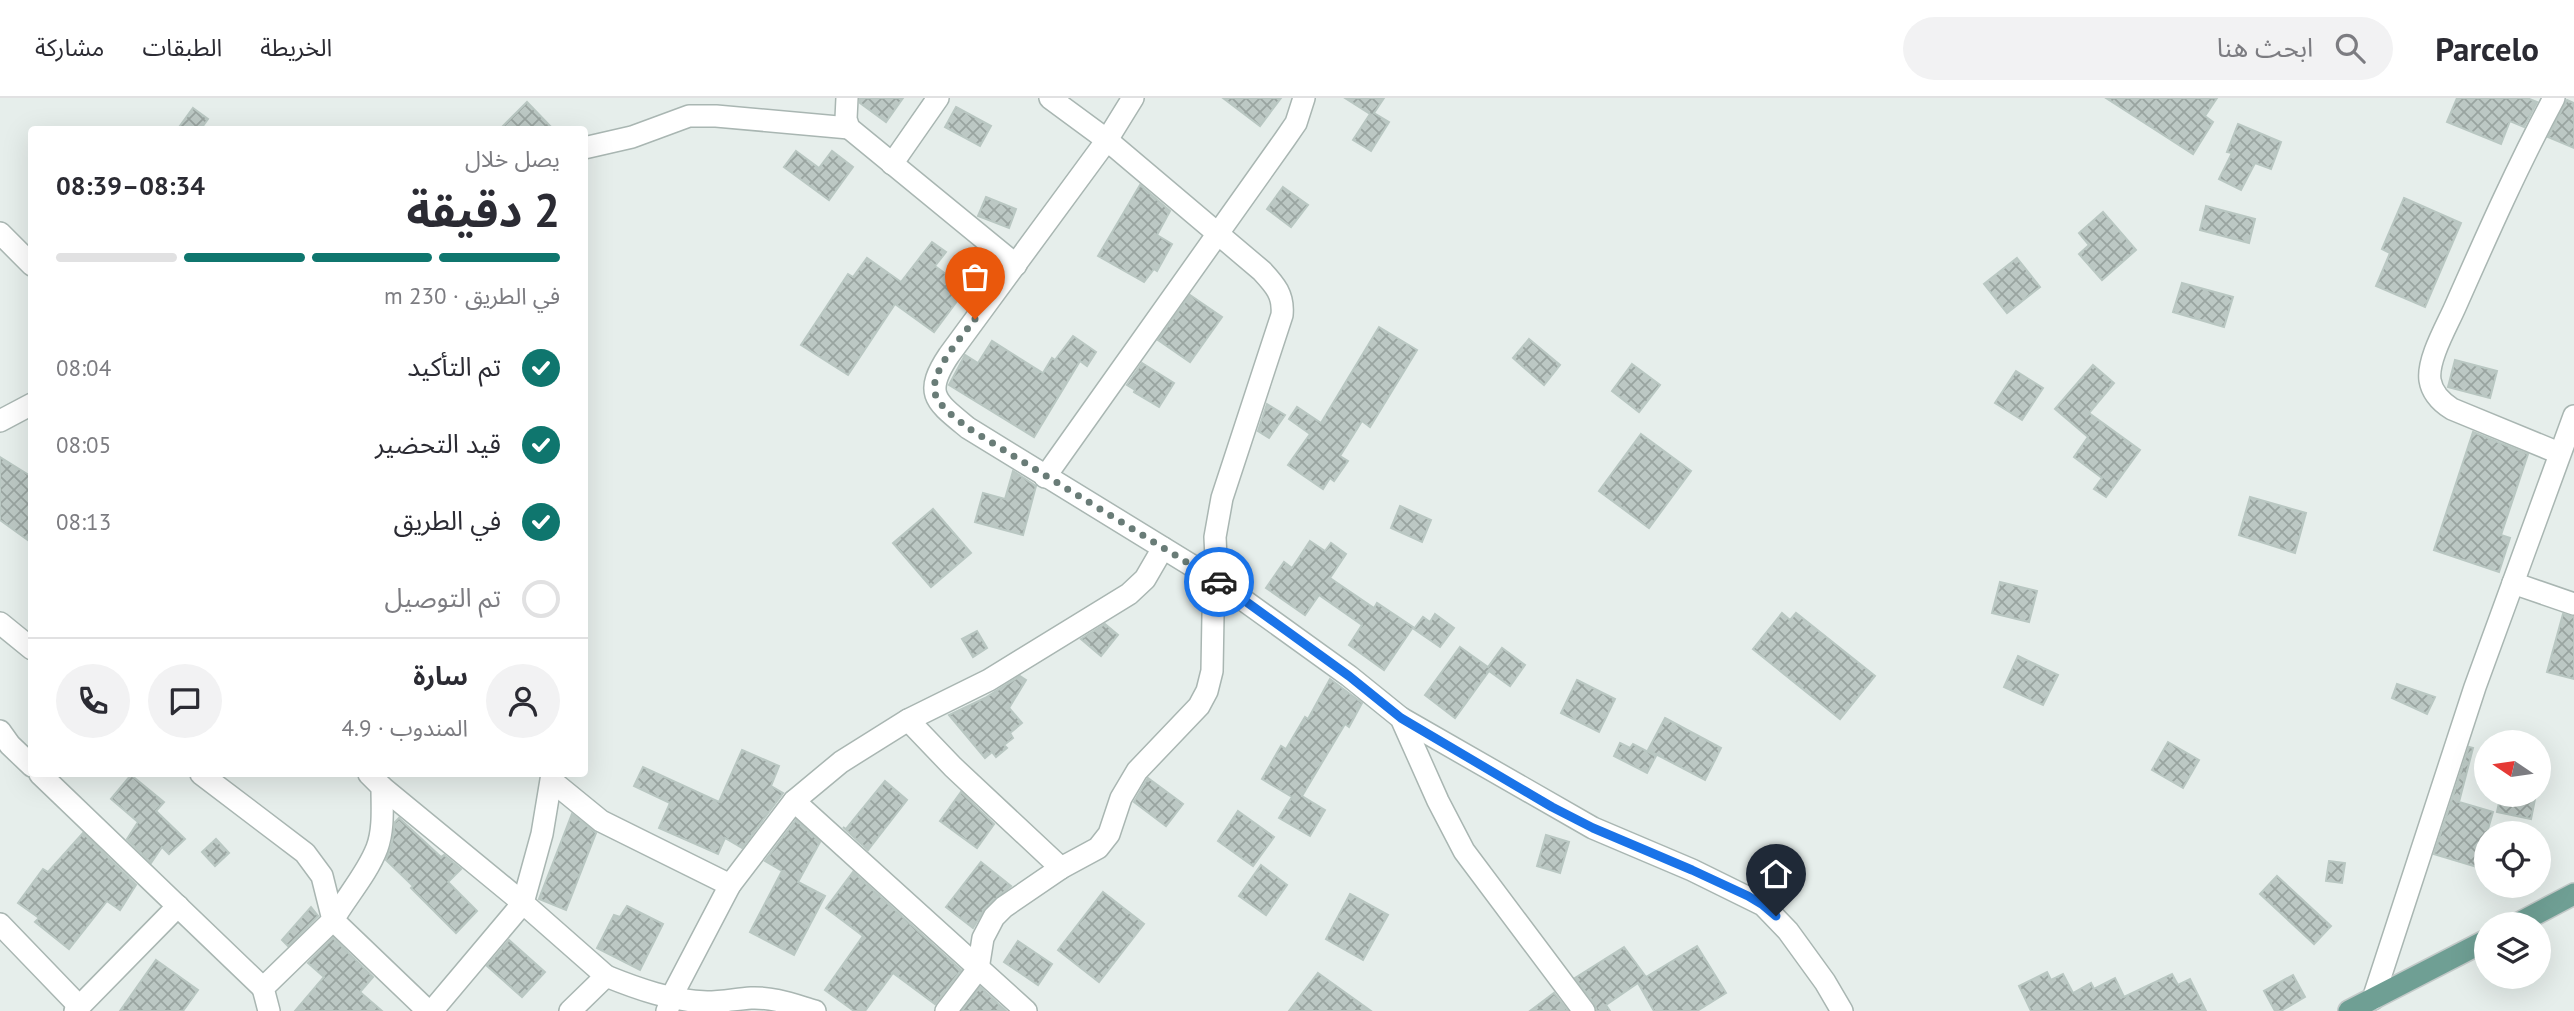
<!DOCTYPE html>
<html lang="ar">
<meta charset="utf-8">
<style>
body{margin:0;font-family:"PT Sans","Noto Sans Arabic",sans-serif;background:#f2f2f3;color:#2b2b33;direction:rtl;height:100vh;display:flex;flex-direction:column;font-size:26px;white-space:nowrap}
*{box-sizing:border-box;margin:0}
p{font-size:23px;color:#7c7c81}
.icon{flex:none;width:38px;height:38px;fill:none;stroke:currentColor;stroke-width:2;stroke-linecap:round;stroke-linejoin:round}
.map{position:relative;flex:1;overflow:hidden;direction:ltr}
.drawer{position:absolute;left:28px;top:28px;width:560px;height:651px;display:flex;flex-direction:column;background:#fff;border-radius:7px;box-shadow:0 7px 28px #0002;direction:rtl}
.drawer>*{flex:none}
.needle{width:46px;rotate:283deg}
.fabs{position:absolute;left:2474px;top:632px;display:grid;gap:14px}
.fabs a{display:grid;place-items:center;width:77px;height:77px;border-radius:50%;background:#fff;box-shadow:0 7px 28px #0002;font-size:35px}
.pin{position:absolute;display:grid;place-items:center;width:60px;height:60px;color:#fff;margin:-72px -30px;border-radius:50% 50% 50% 0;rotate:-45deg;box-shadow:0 0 7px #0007}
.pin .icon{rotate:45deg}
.courier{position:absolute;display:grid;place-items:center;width:70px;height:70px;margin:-35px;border:5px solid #1a73e8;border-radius:50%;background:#fff;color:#222;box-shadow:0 2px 9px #0007}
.head em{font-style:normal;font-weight:700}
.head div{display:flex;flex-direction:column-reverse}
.head{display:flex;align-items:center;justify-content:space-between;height:119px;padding:0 28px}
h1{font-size:46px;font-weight:700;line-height:52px}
.bar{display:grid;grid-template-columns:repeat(4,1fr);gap:10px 7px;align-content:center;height:84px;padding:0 28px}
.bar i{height:9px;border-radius:5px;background:#e1e1e2}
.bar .current{background:#0f766e}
.bar p{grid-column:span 4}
.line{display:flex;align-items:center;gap:18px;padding:0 28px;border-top:2px solid #e1e1e2}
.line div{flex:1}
.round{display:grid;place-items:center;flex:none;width:74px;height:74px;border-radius:37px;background:#f2f2f3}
ol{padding:0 28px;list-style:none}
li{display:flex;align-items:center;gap:21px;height:77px}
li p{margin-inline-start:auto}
li .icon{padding:7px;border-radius:50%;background:#0f766e;color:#fff;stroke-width:4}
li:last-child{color:#7c7c81}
li i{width:38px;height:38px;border:4px solid #e1e1e2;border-radius:50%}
header{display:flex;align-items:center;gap:42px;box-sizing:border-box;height:98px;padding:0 35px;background:#fff;border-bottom:2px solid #e1e1e2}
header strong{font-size:33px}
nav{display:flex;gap:38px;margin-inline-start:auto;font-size:24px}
.search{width:490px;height:63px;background:#f2f2f3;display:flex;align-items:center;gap:18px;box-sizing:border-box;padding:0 24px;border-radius:38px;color:#7c7c81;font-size:26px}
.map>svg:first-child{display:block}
</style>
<header>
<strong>Parcelo</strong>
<div class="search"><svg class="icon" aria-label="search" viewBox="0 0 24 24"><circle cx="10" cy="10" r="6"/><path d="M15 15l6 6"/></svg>ابحث هنا</div>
<nav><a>الخريطة</a><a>الطبقات</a><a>مشاركة</a></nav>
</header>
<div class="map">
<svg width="2574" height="913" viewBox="0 0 2574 913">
<defs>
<pattern id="building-cross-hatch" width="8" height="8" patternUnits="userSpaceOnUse" patternTransform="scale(1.75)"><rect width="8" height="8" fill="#bcc8c4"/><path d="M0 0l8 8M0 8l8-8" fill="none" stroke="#99a4a0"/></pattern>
</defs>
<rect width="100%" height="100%" fill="#e6eeeb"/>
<g fill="url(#building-cross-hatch)" stroke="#b9c7c2" stroke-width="2">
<path d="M860 0H903L886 24 860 5Z"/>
<path d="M1223 0H1281L1260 28Z"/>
<path d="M1345 0H1384L1374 15 1389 24 1371 53 1353 42 1370 16Z"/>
<path d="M2106 0H2217L2205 18 2213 24 2193 56Z"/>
<path d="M2457 0H2527L2537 4 2524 29 2510 23 2501 46 2447 24Z"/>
<path d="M2567 2 2574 5V50L2548 39Z"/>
<path d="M527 4 554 32H499Z"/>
<path d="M956 9 991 28 980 48 945 29Z"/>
<path d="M193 10 208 21 200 32H177Z"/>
<path d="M2238 26 2281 44 2271 71 2255 65 2241 92 2219 81 2232 55 2227 54Z"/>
<path d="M796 53 819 70 832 53 853 69 829 102 784 69Z"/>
<path d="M1140 87 1170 113 1157 137 1172 146 1157 173 1154 171 1144 184 1098 158Z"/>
<path d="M1283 89 1308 107 1291 129 1267 111Z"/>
<path d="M986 99 1016 111 1009 130 978 118Z"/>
<path d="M2404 100 2461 125 2425 209 2376 188 2390 155 2382 151Z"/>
<path d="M2206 108 2255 121 2249 145 2200 132Z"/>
<path d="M2103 114 2136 152 2102 182 2079 156 2089 147 2079 135Z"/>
<path d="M932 144 946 154 935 168 966 191 934 234 895 206 848 277 801 247 848 176 853 179 867 160 901 184Z"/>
<path d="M2017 160 2040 189 2007 215 1984 186Z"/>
<path d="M2182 185 2233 199 2224 229 2173 214Z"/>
<path d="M1190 197 1222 219 1190 264 1158 242Z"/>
<path d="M1379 229 1417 252 1370 329 1362 323 1340 358 1348 363 1334 383 1330 380 1323 391 1288 367 1310 336 1289 321 1297 309 1321 325Z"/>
<path d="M1073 238 1096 254 1087 268 1080 263 1034 339 949 287 965 257 978 265 992 243 1043 275 1052 260 1055 262Z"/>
<path d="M1529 241 1560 267 1544 287 1513 260Z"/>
<path d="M2455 262 2497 273 2490 300 2448 289Z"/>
<path d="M1142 265 1174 285 1159 309 1134 294 1135 292 1127 287Z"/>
<path d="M1632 266 1660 287 1639 314 1612 293Z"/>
<path d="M2093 267 2114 285 2089 315 2140 352 2106 399 2094 391 2102 380 2074 359 2088 339 2055 311Z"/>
<path d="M2016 273 2043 290 2022 322 1995 305Z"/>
<path d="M1267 306 1285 317 1269 340 1258 333Z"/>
<path d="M2473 334 2528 356 2501 437 2510 440 2499 474 2434 452Z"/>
<path d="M1641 336 1691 373 1649 430 1599 393Z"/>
<path d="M0 359 32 379V445L0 422Z"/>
<path d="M1013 373 1036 388 1023 437 975 424 983 395 1005 401Z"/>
<path d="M2250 399 2306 415 2295 455 2239 437Z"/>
<path d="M1400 408 1431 422 1422 444 1391 430Z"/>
<path d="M933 411 971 455 931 489 893 445Z"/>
<path d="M1310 443 1325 453 1331 445 1346 456 1330 480 1374 510 1377 505 1413 529 1384 572 1349 547 1362 527 1319 497 1305 517 1266 490 1284 464 1292 470Z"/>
<path d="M2000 484 2037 493 2029 524 1992 515Z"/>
<path d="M1782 515 1790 522 1796 515 1875 578 1840 621 1753 551Z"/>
<path d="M1435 516 1454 530 1440 549 1414 531 1423 519 1430 524Z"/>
<path d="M2563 516 2574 519V581L2547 574Z"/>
<path d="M1105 526 1118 537 1101 558 1081 541Z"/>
<path d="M977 533 987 550 973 559 962 541Z"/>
<path d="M1460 549 1488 569 1502 550 1525 567 1510 588 1489 573 1455 620 1425 597Z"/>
<path d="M2018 558 2058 577 2043 607 2004 589Z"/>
<path d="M1020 578 1026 582 1009 610 1022 625 1010 635 1013 640 1004 647 1007 650 996 659 992 654 985 660 949 617 985 600Z"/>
<path d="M1330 581 1362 605 1349 629 1345 626 1302 698 1325 712 1310 738 1279 720 1292 699 1262 681 1281 648 1286 651 1305 619 1308 621Z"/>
<path d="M1577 582 1615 601 1599 634 1561 615Z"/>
<path d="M2397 586 2435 599 2427 616 2392 600Z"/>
<path d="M1665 620 1721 650 1705 682 1648 652Z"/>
<path d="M2168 644 2199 662 2183 690 2152 672Z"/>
<path d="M1620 645 1630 650 1633 646 1656 658 1647 675 1614 658Z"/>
<path d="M2469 649 2473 650 2459 704 2493 714 2477 769 2434 756Z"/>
<path d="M742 652 779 668 771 688 783 695 742 750 725 740 718 756 659 730 670 705 634 688 643 669 719 704Z"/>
<path d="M131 677 164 704 156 713 185 741 169 756 162 749 151 765 127 741 138 724 111 701Z"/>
<path d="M1148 680 1183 706 1166 728 1134 704Z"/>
<path d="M885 683 907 702 868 752 843 729 846 731Z"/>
<path d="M961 694 994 726 977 750 940 723Z"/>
<path d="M2501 696H2536L2531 721 2497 714Z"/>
<path d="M1238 713 1274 739 1253 768 1218 743Z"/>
<path d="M572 716 596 735 566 812 539 801Z"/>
<path d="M399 720 441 759 444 757 461 771 448 784 477 813 456 835 411 790 413 788 386 762 392 745 395 724Z"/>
<path d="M796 722 820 744 798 784 825 798 794 857 750 834 782 773 765 763Z"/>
<path d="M83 735 136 787 120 812 107 803 69 851 35 824 39 820 18 805 43 771 48 774Z"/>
<path d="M1546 737 1569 744 1560 775 1537 768Z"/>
<path d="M216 741 229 755 215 768 202 754Z"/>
<path d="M2329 763 2345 765 2342 785 2326 783Z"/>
<path d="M981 764 1011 788 985 810 973 830 946 809Z"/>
<path d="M1261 767 1287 787 1266 817 1239 798Z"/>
<path d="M853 774 961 872 935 906 893 875 865 913H854L825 892 863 838 826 810Z"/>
<path d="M2277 778 2331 828 2314 846 2260 796Z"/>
<path d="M1103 794 1144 826 1099 884 1058 852Z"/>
<path d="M1350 796 1388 817 1363 862 1326 841Z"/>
<path d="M627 808 663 826 640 872 597 850 614 817 620 819Z"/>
<path d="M311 809 318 818 288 848 282 842Z"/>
<path d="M333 840 373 879 360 894 382 913H295L324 879 308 865Z"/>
<path d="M509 842 545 874 522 899 487 868Z"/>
<path d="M1018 843 1052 866 1038 887 1004 864Z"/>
<path d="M1697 848 1726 895 1697 913H1654L1638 885 1606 907 1610 913H1597L1594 905 1575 880 1624 849 1646 879Z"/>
<path d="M156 862 198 892 183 913H120Z"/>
<path d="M2047 874 2051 882 2063 876 2073 895 2091 885 2094 891 2115 880 2124 899 2172 876 2178 887 2190 881 2206 913H2031L2019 888Z"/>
<path d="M1318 875 1371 913H1289Z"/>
<path d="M2293 877 2305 899 2281 913H2275L2264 893Z"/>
<path d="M980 889 1006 913H962Z"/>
<path d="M1554 895 1568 913H1530Z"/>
</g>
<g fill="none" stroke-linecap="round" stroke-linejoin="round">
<g stroke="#a9b6b2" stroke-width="24">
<g id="minor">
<path d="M847 0 846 21 849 30 1016 167"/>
<path d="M1133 0 1107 42 949 257C923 296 935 303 968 330L1217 483 1349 578 1401 620 1438 703 1464 753 1584 913"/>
<path d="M2554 0C2518 67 2487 137 2456 207 2448 226 2427 261 2430 282 2432 295 2441 304 2452 311L2559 355"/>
<path d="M584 50 632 39 689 18H716L849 30"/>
<path d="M892 66 938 0"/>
<path d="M0 135 32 167"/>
<path d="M0 323 32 306"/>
<path d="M1045 379 1285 41 1296 25 1304 0"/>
<path d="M2513 485 2574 506"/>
<path d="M0 525 32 551"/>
<path d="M1401 620 1593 730 1692 772 1763 807 1788 833 1825 884 1842 913"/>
<path d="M908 622 953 669 1061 770"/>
<path d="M0 633 10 647 32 668"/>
<path d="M40 676 263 890"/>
<path d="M201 676 305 755 322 778 333 822 263 890 269 913"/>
<path d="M369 676 382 689C382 709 384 731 377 750 367 776 347 798 333 822L428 913"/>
<path d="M552 676 542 736 523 805 606 878"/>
<path d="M552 683 601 723 730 787"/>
<path d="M382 689 523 805 432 913"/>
<path d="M794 703 1026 913"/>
<path d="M0 826 79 908"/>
<path d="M2373 901 2475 589 2574 318"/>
<path d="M75 913 178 808"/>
<path d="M570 913 606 878C638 891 672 903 707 904 722 904 736 901 751 900 773 899 794 907 815 913"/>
<path d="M667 913 675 892 730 787 794 703 841 664 908 622 989 582 1129 496 1145 481 1163 450"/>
<path d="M946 913 978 871 983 840 994 819 1004 809 1061 770 1098 750 1109 736 1121 700 1137 673 1199 608 1207 593 1212 573 1213 517 1217 483 1215 439 1222 400 1282 217C1284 197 1275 187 1262 173L1107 42 1050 0"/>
</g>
</g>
<g stroke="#c2c9c8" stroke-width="24">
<g id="primary">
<path d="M2517 826 2574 796"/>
<path d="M2349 913 2487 842"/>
</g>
</g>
<use href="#minor" stroke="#fff" stroke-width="21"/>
<use href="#primary" stroke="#6f9f94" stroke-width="21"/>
</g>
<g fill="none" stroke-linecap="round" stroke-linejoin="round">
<path stroke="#697c77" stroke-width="7" stroke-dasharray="0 12.6" d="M975 221C963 238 926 277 936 298 942 311 957 321 968 330L1219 484"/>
<path stroke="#1a73e8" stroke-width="9" d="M1219 484 1349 578 1401 620 1552 709 1593 730 1692 772 1748 798 1763 807 1776 818"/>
</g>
</svg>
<div class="fabs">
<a><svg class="needle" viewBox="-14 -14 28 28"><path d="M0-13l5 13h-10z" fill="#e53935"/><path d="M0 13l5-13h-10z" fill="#7c7c81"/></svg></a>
<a><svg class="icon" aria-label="locate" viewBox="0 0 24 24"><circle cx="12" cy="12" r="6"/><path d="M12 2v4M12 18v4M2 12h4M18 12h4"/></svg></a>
<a><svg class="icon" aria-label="layers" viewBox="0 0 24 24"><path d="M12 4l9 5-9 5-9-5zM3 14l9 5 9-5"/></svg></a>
</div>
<div class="pin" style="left:975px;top:221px;background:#ea580c"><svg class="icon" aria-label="bag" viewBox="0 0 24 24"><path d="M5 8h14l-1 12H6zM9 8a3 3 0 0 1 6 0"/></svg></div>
<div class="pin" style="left:1776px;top:818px;background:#1f2937"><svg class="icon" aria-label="home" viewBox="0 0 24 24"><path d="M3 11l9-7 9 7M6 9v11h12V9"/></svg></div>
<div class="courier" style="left:1219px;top:484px"><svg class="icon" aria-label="car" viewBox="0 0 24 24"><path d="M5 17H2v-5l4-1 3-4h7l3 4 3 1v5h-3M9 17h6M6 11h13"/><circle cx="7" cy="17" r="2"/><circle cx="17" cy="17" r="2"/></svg></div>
<section class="drawer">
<div class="head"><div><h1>2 دقيقة</h1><p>يصل خلال</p></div><em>08:34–08:39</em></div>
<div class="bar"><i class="current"></i><i class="current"></i><i class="current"></i><i></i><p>في الطريق · 230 m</p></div>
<ol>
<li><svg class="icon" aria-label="check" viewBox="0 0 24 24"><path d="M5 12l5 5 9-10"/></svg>تم التأكيد<p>08:04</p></li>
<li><svg class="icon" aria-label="check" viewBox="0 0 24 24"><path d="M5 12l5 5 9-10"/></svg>قيد التحضير<p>08:05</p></li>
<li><svg class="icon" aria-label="check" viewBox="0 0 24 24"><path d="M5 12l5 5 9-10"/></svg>في الطريق<p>08:13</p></li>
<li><i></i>تم التوصيل</li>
</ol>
<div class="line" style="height:126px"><a class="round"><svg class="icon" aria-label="person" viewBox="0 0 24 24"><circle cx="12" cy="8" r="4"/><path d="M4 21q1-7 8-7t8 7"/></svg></a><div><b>سارة</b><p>المندوب · 4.9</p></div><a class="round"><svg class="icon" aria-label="chat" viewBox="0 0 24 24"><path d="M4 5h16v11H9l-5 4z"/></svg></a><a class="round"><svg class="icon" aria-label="phone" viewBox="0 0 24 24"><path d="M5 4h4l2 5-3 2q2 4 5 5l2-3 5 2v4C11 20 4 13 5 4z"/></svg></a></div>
</section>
</div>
